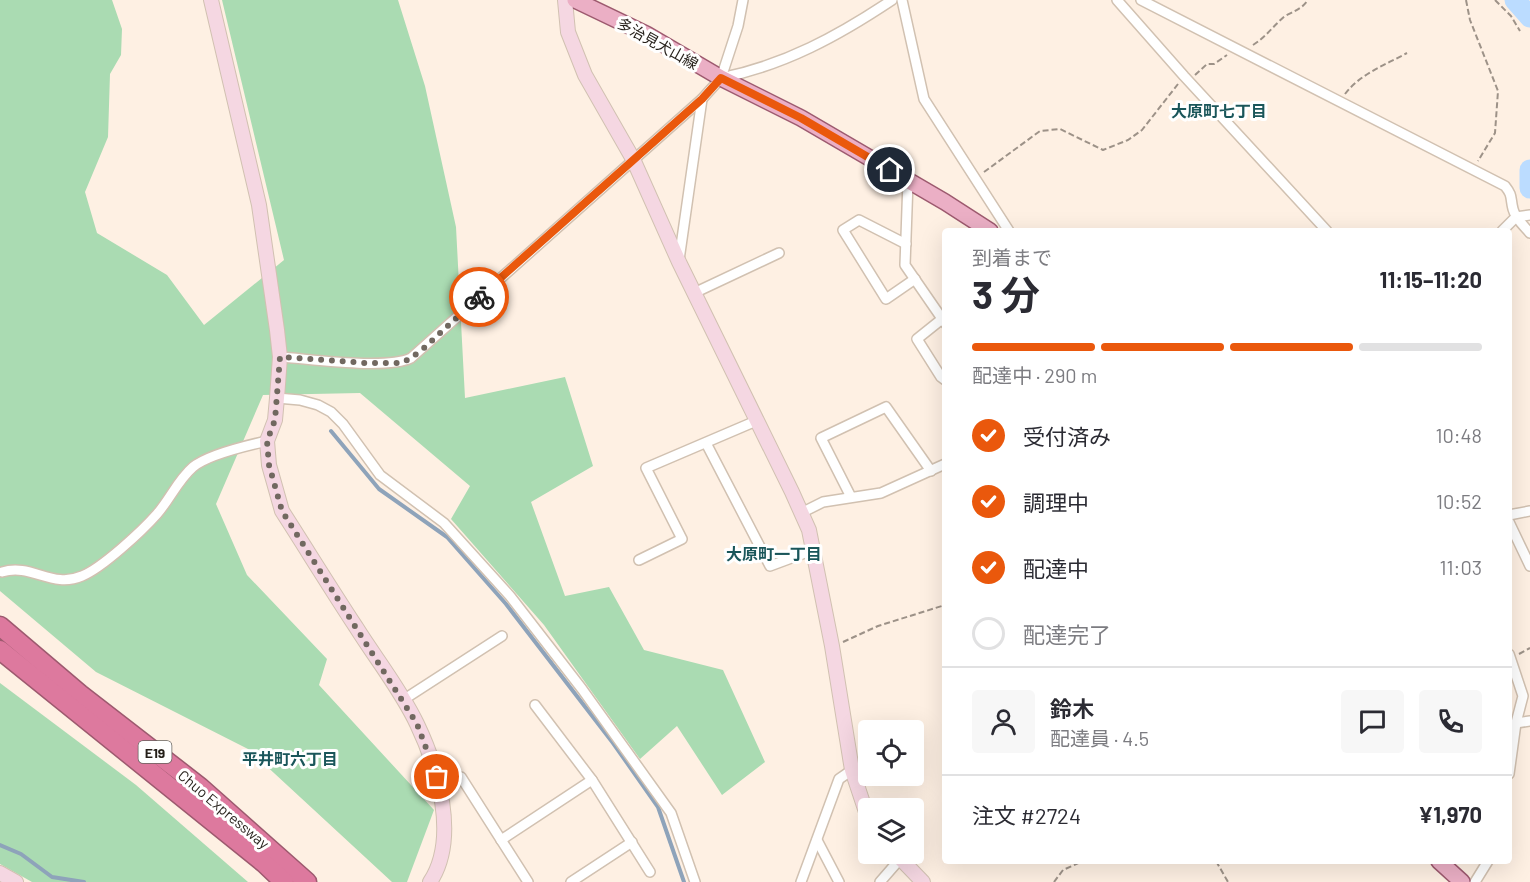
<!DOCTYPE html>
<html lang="ja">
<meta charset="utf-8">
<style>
body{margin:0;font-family:Barlow,"Noto Sans JP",sans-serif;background:#f7f7f7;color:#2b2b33;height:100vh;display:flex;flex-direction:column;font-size:22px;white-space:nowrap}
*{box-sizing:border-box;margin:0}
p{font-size:20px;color:#7c7c81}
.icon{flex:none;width:33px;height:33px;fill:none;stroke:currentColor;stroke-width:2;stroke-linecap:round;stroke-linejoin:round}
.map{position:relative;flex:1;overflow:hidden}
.side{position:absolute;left:942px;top:228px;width:570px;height:636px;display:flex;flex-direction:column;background:#fff;border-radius:6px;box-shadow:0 6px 24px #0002}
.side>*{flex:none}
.controls{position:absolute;left:858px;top:720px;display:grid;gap:12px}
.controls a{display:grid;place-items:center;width:66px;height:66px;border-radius:6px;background:#fff;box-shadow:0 6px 24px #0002;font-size:30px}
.pin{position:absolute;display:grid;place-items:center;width:51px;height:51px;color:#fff;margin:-26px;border:3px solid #fff;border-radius:50%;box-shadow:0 2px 6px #0007}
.courier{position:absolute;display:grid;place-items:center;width:60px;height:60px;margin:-30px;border:4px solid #ea580c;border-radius:50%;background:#fff;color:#222;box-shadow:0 2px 8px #0007}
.head em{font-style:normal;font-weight:700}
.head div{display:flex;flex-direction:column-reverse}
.head{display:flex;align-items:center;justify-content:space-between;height:102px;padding:0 30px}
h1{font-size:39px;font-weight:700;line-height:45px}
.bar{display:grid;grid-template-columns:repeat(4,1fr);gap:9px 6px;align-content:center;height:72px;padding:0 30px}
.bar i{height:8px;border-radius:4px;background:#e1e1e2}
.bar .on{background:#ea580c}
.bar p{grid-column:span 4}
.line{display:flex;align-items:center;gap:15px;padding:0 30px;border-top:2px solid #e1e1e2}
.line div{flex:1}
.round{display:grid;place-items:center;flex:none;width:63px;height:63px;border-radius:6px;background:#f7f7f7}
ol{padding:0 30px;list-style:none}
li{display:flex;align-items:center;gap:18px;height:66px}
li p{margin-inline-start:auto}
li .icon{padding:6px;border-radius:50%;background:#ea580c;color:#fff;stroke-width:4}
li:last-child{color:#7c7c81}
li i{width:33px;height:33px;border:3px solid #e1e1e2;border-radius:50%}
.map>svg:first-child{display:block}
</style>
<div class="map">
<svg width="1530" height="882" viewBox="0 0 1530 882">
<rect width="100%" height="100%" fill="#fef0e3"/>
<g fill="#aadbb2">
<path d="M0 0H112L122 29 121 55 110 74 108 137 85 192 97 233 167 275 204 325 284 260 222 0H398L425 86 456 227 465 398 565 377 593 466 531 502 565 596 609 587 644 650 723 670 765 762 722 795 677 726 640 759 544 625 451 519 470 486 360 393 263 395 216 504 247 575 327 659 319 685 434 810 407 882H392L248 749 96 672 0 591Z"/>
<path d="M0 683 136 785 248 882H32L0 864Z"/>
</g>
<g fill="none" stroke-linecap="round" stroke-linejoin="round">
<g stroke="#8ea3ba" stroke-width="4">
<path d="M331 431 379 489 447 537 506 604 613 743 658 807 684 882"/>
<path d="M0 845 21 854 52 877 84 882"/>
</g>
<g stroke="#bbdcff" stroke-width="21">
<path d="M1515 0 1530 17"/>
<path d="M1530 170V188"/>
</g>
<g stroke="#d1c1b1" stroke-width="12">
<g id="street">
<path d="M902 0 924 99 1009 231"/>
<path d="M1117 0 1184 76 1327 231"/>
<path d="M1141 0 1505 186C1513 196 1510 197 1513 209 1515 218 1524 226 1530 233"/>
<path d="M721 78C785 65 838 36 892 0"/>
<path d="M908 181 905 265 945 323"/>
<path d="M1502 231 1516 217 1530 215"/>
<path d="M906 244 859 220 843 230 886 299 915 279"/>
<path d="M679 260 702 99"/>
<path d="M694 293 779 253"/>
<path d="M942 319 917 339 941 377 945 380"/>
<path d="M280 357C311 359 386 370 411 358L702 99 721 78 738 26 743 0"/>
<path d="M277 398 300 400 318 405 331 412 343 424 380 475 444 523 510 596 582 689 671 813 695 882"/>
<path d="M706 443 770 566 813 550"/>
<path d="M851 497 821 438 886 407 931 471"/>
<path d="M801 513 823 502 881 493 945 464"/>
<path d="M1509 515 1530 511"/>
<path d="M1509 522 1530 566"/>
<path d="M639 560 682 539 646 468 756 421"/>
<path d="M2 572C32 563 52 589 82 576 102 568 142 531 157 514 170 499 178 480 193 467 207 455 249 445 267 441"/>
<path d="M1509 654 1523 696 1516 723 1509 774"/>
<path d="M403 700 502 636"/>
<path d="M535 705 592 780 650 872"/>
<path d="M1516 723 1530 721"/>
<path d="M437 777H461L528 882"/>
<path d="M501 840 592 780"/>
<path d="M817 840 839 882"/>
<path d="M571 882 632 842"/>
<path d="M801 882 839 779 852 770"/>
<path d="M880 882 900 859"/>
<path d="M1475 882 1488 861"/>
</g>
</g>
<g stroke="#d1c1b1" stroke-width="16">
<g id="secondary">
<path d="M211 0 259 205 277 330 280 357 277 398 275 420 267 441 269 465 282 511C307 550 331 589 356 627 376 659 401 690 417 724 438 768 459 838 430 882"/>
<path d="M565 0 568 32 585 75 633 159 679 262 792 492 809 530 832 646 852 770 868 818"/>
<path d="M896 854 923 882"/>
<path d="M0 873 16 882"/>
</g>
</g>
<g stroke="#9d5a6f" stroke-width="18">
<g id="primary">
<path d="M575 0 646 34 721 78 801 118 945 202 990 231"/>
<path d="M1439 861 1462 882"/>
</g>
</g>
<g stroke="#9d5a6f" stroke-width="21">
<g id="highway">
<path d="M0 626 80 694 200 787 307 882"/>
<path d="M0 650 264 863 284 882"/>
</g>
</g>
<g stroke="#9d9288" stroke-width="2" stroke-dasharray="6 3" stroke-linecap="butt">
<path d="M1466 0 1470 20 1498 91 1495 133 1478 161"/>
<path d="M1495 0 1511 16 1520 31"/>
<path d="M1253 45C1266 37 1274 25 1285 16 1294 11 1302 9 1308 0"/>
<path d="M1195 75 1207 64H1214L1227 55"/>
<path d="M1345 94C1360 74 1385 65 1407 53"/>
<path d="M984 172 1040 131 1060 129 1103 150 1128 140 1142 130 1178 84"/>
<path d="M843 642 878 626 945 605"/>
<path d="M1519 654 1530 648"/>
<path d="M1216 861 1228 882"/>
<path d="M1054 882 1063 870 1083 861"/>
</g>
<use href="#street" stroke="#fff" stroke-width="9"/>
<use href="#secondary" stroke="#f5d7e2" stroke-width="14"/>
<use href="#primary" stroke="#ebafc5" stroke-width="15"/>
<use href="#highway" stroke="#dd799e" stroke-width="18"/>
</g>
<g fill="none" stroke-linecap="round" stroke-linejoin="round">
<path stroke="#716860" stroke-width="6" stroke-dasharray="0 10.8" d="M437 777 417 724 282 511 269 465 267 441 275 420 280 357 366 363H402L411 358 424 348 479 297"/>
<path stroke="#ea580c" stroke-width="8" d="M479 297 702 99 721 78 801 118 890 170"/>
</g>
<g text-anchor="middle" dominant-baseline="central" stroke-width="6" stroke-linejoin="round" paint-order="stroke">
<rect fill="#fff" stroke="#66625e" stroke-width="1.5" x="138.5" y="741" width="33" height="22" rx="4.5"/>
<g font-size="14" font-weight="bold" fill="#251f19">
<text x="155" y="752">E19</text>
</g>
<g font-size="15" fill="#251f19" stroke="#fff">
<text transform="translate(658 43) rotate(29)">多治見犬山線</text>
<text transform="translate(224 809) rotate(40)">Chuo Expressway</text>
</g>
<g font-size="16" font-weight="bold" fill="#1a565a" stroke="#fff">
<text x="1219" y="110">大原町七丁目</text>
<text x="774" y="553">大原町一丁目</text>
<text x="290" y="758">平井町六丁目</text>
</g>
</g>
</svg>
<div class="controls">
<a><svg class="icon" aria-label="locate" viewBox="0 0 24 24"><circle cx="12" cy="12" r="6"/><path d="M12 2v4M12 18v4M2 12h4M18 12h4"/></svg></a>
<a><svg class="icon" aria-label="layers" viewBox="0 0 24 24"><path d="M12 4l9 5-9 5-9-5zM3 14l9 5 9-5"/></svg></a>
</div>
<div class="pin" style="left:437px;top:777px;background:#ea580c"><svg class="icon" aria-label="bag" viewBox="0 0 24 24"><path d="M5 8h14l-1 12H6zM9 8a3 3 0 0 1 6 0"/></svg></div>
<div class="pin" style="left:890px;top:170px;background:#1f2937"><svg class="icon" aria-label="home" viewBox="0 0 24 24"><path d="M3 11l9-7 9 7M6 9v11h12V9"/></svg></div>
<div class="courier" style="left:479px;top:297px"><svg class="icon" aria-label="bike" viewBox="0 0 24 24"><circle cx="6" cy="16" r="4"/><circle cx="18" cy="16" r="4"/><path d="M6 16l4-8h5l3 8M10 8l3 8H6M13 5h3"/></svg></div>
<section class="side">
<div class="head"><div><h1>3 分</h1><p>到着まで</p></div><em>11:15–11:20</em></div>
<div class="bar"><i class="on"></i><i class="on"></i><i class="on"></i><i></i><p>配達中 · 290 m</p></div>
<ol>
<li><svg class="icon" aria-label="check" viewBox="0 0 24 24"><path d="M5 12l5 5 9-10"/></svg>受付済み<p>10:48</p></li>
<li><svg class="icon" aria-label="check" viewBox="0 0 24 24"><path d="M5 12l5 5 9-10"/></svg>調理中<p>10:52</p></li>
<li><svg class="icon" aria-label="check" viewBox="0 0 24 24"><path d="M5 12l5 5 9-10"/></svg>配達中<p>11:03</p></li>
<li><i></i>配達完了</li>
</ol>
<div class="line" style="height:108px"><a class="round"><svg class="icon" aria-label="person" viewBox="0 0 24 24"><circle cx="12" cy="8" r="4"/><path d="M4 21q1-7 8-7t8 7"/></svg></a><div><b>鈴木</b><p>配達員 · 4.5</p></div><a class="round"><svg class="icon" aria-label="chat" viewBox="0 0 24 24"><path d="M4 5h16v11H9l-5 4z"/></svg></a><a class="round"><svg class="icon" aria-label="phone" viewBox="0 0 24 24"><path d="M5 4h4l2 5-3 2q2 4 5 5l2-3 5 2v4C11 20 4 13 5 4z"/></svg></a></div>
<div class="line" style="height:78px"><div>注文 #2724</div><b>¥1,970</b></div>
</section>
</div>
